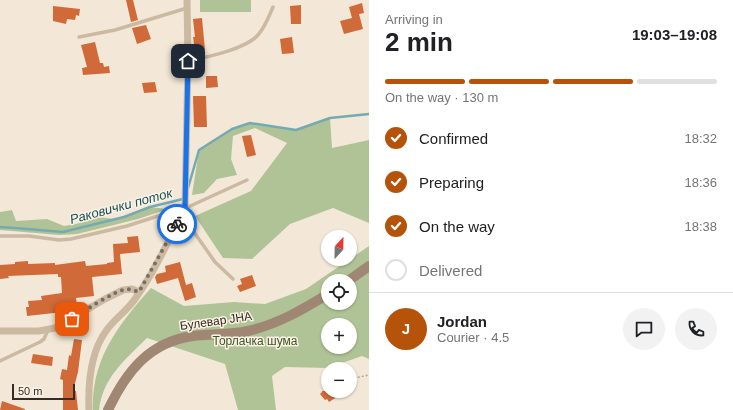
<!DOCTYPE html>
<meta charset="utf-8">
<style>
body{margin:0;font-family:Arial,sans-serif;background:#f2f2f2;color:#202124;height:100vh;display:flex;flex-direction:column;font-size:15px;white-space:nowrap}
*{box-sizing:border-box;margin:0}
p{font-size:13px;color:#757577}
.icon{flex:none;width:22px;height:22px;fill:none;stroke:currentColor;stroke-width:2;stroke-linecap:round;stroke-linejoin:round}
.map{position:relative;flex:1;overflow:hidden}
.sheet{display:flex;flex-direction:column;background:#fff;width:364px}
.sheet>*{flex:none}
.needle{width:26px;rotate:22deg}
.buttons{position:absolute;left:321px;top:230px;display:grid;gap:8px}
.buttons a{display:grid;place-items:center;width:36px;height:36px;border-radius:50%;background:#fff;box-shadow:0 1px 3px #0004;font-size:20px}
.scale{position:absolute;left:12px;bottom:10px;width:63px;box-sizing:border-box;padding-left:4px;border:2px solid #362c25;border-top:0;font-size:11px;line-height:14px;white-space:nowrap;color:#362c25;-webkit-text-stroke:3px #faf2e4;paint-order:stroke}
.pin{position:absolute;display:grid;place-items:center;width:34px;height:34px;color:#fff;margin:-17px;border-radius:8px;box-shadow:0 2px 6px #0006}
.courier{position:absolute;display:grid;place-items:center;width:40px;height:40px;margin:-20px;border:3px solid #1a73e8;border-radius:50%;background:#fff;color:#222;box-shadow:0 1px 5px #0007}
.overview em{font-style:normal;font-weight:800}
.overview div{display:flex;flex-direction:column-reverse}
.overview{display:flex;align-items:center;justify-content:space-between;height:68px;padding:0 16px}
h1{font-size:26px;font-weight:800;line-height:30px}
.bar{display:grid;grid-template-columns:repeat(4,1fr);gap:6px 4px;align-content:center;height:48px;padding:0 16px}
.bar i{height:5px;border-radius:3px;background:#e0e0e0}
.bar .active{background:#b45309}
.bar p{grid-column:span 4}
.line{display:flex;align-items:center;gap:10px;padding:0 16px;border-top:1px solid #e0e0e0}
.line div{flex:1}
.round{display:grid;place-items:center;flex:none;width:42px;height:42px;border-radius:21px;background:#f2f2f2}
ol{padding:0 16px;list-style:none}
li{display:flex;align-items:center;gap:12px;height:44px}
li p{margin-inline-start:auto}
li .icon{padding:4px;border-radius:50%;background:#b45309;color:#fff;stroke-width:4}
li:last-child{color:#757577}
li i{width:22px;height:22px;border:2px solid #e0e0e0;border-radius:50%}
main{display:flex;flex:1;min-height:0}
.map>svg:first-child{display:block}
</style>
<main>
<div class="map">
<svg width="369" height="410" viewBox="0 0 369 410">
<rect width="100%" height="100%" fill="#f3e8d7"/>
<g fill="#b0c396" fill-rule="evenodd">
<rect x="200" y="0" width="51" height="12"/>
<path d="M330 118 332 148 369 140V223L333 208 290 224 252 259 223 258 195 216 251 191 287 143 255 128 233 136 231 159 237 175 217 179 204 193 192 195 199 150 232 129 250 123 296 130Z"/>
<path d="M150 207 168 209 138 219 77 234 59 235 0 230V212L12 210 16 221 47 219 64 226 76 224 98 217 115 219Z"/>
<path d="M369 246V359L362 356 328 368 285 367 272 376 276 410H238L225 364 147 338C125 360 103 377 99 410H93C91 359 119 324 151 288L184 306 234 302 265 304 306 289ZM328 281H350V303H328ZM328 325H350V347H328Z"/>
</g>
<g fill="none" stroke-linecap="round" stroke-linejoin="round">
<g stroke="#74aab2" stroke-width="2.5">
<path d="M188 188 199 150 232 129 250 123 296 130 330 118 369 114"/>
<path d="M0 227 15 228 63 232 124 217 150 207 183 199"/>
</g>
</g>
<g fill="#d06a38">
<path d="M126 0H133L138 20 131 22Z"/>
<path d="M362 3 364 13 359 14 363 29 344 34 340 21 352 18 349 7Z"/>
<path d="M301 5V24H291L290 6Z"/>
<path d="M53 6 80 9 79 16 76 15 75 20 67 19 66 24 53 21Z"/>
<path d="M202 18 205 50 195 51 193 37H195L193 19Z"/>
<path d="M146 25 151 39 137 44 132 28Z"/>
<path d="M292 37 294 53 282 54 280 39Z"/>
<path d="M95 42 100 63H103L104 67 109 66 110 73 83 75 82 68 87 67 81 45Z"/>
<path d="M206 76H217L218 87 206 88Z"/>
<path d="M155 82 157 92 144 93 142 83Z"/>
<path d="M193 96H206L207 127H194Z"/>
<path d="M251 135 256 155 247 157 242 136Z"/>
<path d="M138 236 140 252 120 254 122 274 92 277 94 296 76 298 77 305 70 306 71 313 64 317 63 312 27 316 26 307H29L28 301 42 300 41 296 62 293 61 277H58V274L8 276 9 278 0 279V265L15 264V262L28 261V264L55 263V265L85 261 86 266 107 264V263L114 262 113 244 128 243 127 237Z"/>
<path d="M180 262 186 285 192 283 196 297 185 301 178 278 157 284 155 277 157 274 166 272 165 266Z"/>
<path d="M252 275 256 286 240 292 237 286 242 284 240 279Z"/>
<path d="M74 339 82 340 78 372 73 391H76L78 410H63V380L60 379 62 369 67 370 69 355 71 356Z"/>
<path d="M33 354 53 357 52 366 31 363Z"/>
<path d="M322 391H338L334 393 337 397 329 402 327 399 325 400 320 394 322 392Z"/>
<path d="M2 401 25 409V410H0Z"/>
</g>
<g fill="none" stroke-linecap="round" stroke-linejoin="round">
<path stroke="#b8a38d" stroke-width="1.5" stroke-dasharray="2 2" stroke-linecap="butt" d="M350 379 369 375"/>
<g stroke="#ccb9a2" stroke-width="3.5">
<path d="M79 37 115 30 187 8"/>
<path d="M189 61C207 57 246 49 258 35 265 27 269 17 273 7"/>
<path d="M185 208 188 207 247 180"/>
<path d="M0 236H29L59 240 71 239 127 226 158 216 175 213 181 216 189 225 215 262 233 279"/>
<path d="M0 361 40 342 44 339 48 330"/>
</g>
<g stroke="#ccb9a2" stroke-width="7">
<path d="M0 331H39L55 328 105 299 123 290 132 289 139 292"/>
<path d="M89 410C88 384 90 353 106 331 114 319 127 311 135 299 153 274 167 244 181 216L185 208 188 61 187 0"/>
</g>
<g stroke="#9f8774" stroke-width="10">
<path d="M348 281 369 266"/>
<path d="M108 410C126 372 149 342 193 336 212 334 230 335 248 331 278 324 302 310 328 294"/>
</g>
</g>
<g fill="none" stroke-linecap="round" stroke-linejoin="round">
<path stroke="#786e63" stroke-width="4" stroke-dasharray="0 7.2" d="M72 319C84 311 114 291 127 289 131 289 135 291 139 292L177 224"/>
<path stroke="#1a73e8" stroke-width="5" d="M177 224 185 208 188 61"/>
</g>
<g text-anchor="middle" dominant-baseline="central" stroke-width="3" stroke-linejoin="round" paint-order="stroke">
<g font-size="12" fill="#362c25" stroke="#faf2e4">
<text transform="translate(216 321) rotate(-8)">Булевар ЈНА</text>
</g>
<g font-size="12" fill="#415627" stroke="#faf2e4">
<text x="255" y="341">Торлачка шума</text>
</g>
<g font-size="13" font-style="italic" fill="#18505a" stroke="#faf2e4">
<text transform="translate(121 206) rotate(-15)">Раковички поток</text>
</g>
</g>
</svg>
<div class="buttons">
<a><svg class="needle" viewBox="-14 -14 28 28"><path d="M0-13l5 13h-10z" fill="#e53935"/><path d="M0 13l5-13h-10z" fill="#757577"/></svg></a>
<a><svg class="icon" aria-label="locate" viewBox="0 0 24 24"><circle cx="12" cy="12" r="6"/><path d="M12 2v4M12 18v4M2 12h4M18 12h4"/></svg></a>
<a>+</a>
<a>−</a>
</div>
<div class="scale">50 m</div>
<div class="pin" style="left:72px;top:319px;background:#ea580c"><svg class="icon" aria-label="bag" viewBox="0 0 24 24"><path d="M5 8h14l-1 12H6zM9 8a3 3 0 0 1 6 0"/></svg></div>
<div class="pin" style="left:188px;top:61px;background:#1f2937"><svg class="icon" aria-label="home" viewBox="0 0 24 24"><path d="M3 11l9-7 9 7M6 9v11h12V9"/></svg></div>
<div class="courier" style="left:177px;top:224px"><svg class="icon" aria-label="bike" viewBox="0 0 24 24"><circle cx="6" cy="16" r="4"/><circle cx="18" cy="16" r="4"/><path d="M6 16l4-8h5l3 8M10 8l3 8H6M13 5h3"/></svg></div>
</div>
<section class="sheet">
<div class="overview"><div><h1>2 min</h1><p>Arriving in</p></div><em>19:03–19:08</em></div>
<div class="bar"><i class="active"></i><i class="active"></i><i class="active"></i><i></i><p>On the way · 130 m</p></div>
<ol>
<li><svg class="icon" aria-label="check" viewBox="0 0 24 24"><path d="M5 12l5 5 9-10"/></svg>Confirmed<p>18:32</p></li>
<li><svg class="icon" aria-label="check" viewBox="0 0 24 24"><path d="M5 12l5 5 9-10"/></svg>Preparing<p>18:36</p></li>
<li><svg class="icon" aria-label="check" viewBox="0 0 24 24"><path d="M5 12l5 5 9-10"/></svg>On the way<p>18:38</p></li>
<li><i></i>Delivered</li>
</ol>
<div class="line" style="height:72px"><b class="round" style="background:#b45309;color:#fff">J</b><div><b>Jordan</b><p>Courier · 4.5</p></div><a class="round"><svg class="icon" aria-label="chat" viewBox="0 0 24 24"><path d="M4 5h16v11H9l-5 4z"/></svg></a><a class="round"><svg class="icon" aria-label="phone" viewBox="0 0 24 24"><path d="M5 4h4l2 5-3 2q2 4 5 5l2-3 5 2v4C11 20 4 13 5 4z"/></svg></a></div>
</section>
</main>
